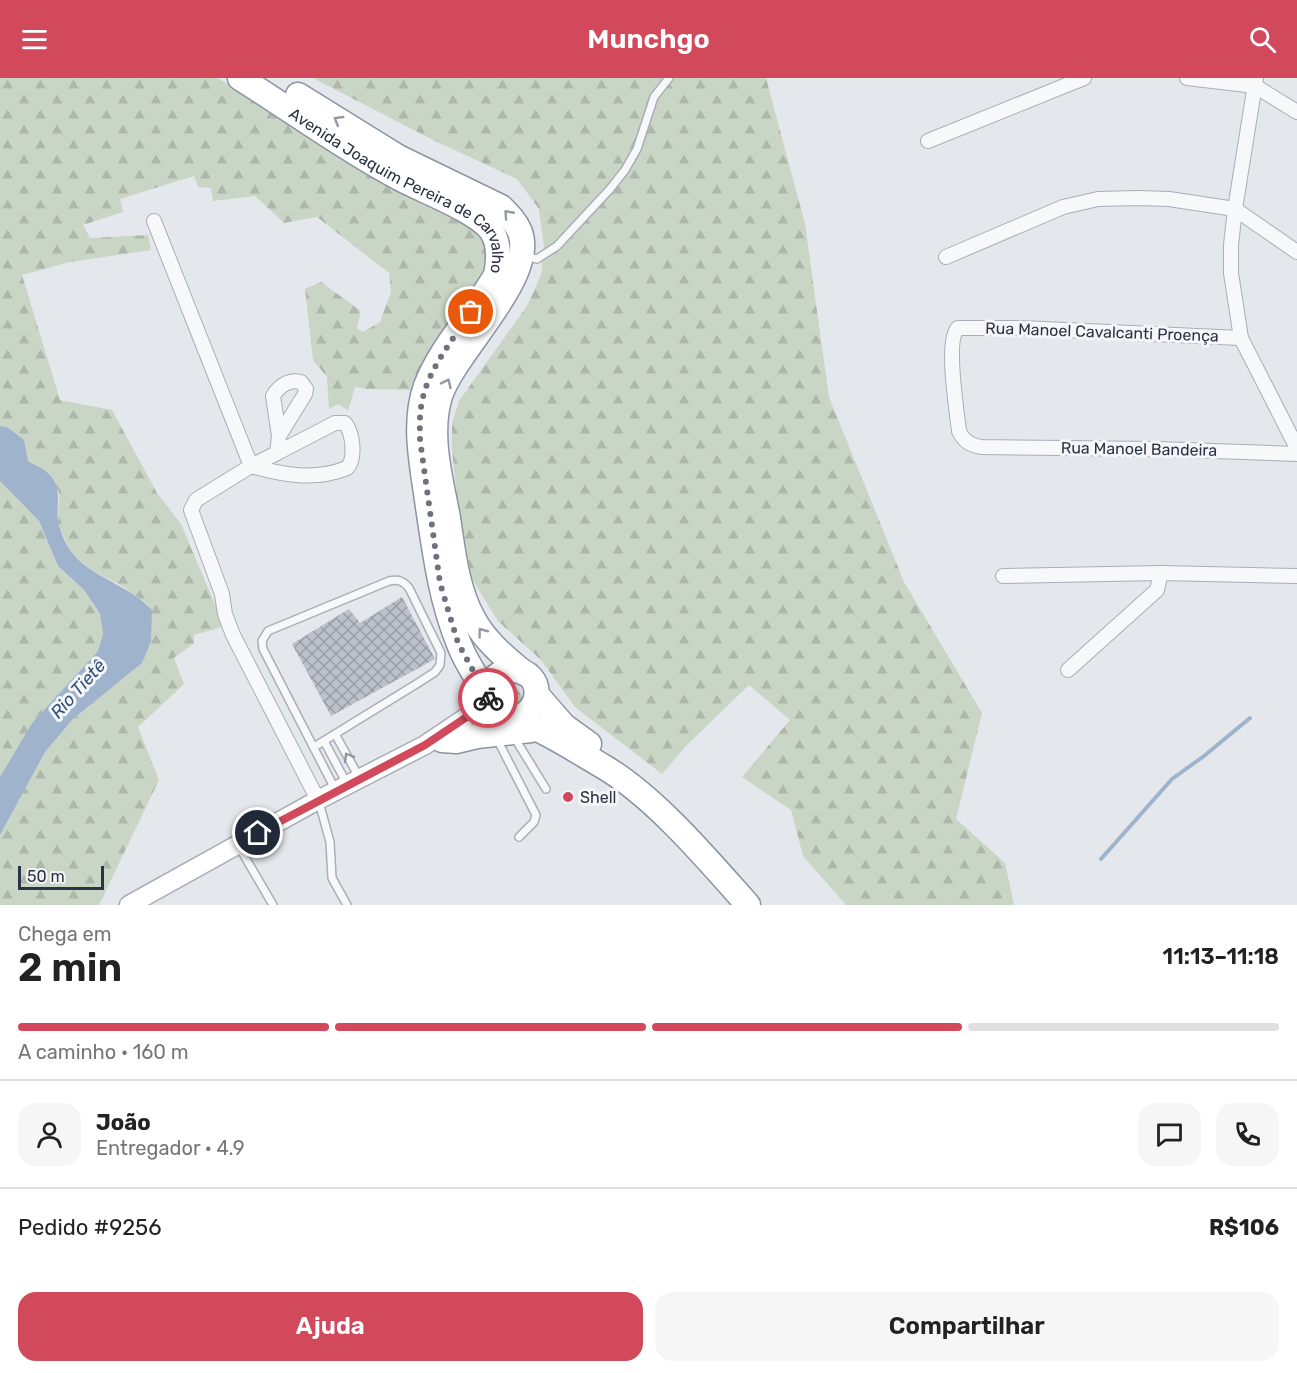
<!DOCTYPE html>
<html lang="pt">
<meta charset="utf-8">
<style>
body{margin:0;font-family:Rubik,sans-serif;background:#f6f6f6;color:#222;height:100vh;display:flex;flex-direction:column;font-size:22px;white-space:nowrap}
*{box-sizing:border-box;margin:0}
p{font-size:20px;color:#767676}
.icon{flex:none;width:33px;height:33px;fill:none;stroke:currentColor;stroke-width:2;stroke-linecap:round;stroke-linejoin:round}
.map{position:relative;height:827px;overflow:hidden}
.sheet{display:flex;flex-direction:column;background:#fff;flex:1}
.sheet>*{flex:none}
.scale{position:absolute;left:18px;bottom:15px;width:86px;box-sizing:border-box;padding-left:6px;border:3px solid #2b3445;border-top:0;font-size:16px;line-height:21px;white-space:nowrap;color:#2b3445;-webkit-text-stroke:4px #f4f6f9;paint-order:stroke}
.pin{position:absolute;display:grid;place-items:center;width:51px;height:51px;color:#fff;margin:-26px;border:3px solid #fff;border-radius:50%;box-shadow:0 2px 6px #0007}
.courier{position:absolute;display:grid;place-items:center;width:60px;height:60px;margin:-30px;border:4px solid #d1495b;border-radius:50%;background:#fff;color:#222;box-shadow:0 2px 8px #0007}
.summary em{font-style:normal;font-weight:600}
.summary div{display:flex;flex-direction:column-reverse}
.summary{display:flex;align-items:center;justify-content:space-between;height:102px;padding:0 18px}
h1{font-size:39px;font-weight:600;line-height:45px}
.bar{display:grid;grid-template-columns:repeat(4,1fr);gap:9px 6px;align-content:center;height:72px;padding:0 18px}
.bar i{height:8px;border-radius:4px;background:#e0e0e0}
.bar .active{background:#d1495b}
.bar p{grid-column:span 4}
.line{display:flex;align-items:center;gap:15px;padding:0 18px;border-top:2px solid #e0e0e0}
.line div{flex:1}
.round{display:grid;place-items:center;flex:none;width:63px;height:63px;border-radius:18px;background:#f6f6f6}
.primary-button{display:flex;gap:12px;margin-top:auto;padding:12px 18px}
.primary-button a{flex:1;height:69px;border-radius:18px;background:#d1495b;color:#fff;font-size:24px;font-weight:600;line-height:69px;text-align:center}
.primary-button a+a{background:#f6f6f6;color:#222}
header{display:flex;justify-content:space-between;align-items:center;height:78px;padding:0 18px;background:#d1495b;color:#fff;font-size:27px;font-weight:600}
.map>svg:first-child{display:block}
</style>
<header><svg class="icon" aria-label="menu" viewBox="0 0 24 24"><path d="M4 6h16M4 12h16M4 18h16"/></svg>Munchgo<svg class="icon" aria-label="search" viewBox="0 0 24 24"><circle cx="10" cy="10" r="6"/><path d="M15 15l6 6"/></svg></header>
<div class="map">
<svg width="1297" height="827" viewBox="0 0 1297 827">
<defs>
<pattern id="grass-dots" width="8" height="8" patternUnits="userSpaceOnUse" patternTransform="scale(1.5)"><rect width="8" height="8" fill="#c9d6c5"/><path d="M2 2h.1M6 6h.1" fill="none" stroke="#adb8ab" stroke-width="1.8" stroke-linecap="round"/></pattern>
<pattern id="forest-firs" width="22" height="20" patternUnits="userSpaceOnUse" patternTransform="scale(1.5)"><rect width="22" height="20" fill="#c9d6c5"/><path d="M5 1l3.5 6h-7zM16 11l3.5 6h-7z" fill="#adb8ab"/></pattern>
<pattern id="building-cross-hatch" width="8" height="8" patternUnits="userSpaceOnUse" patternTransform="scale(1.5)"><rect width="8" height="8" fill="#bbc0ca"/><path d="M0 0l8 8M0 8l8-8" fill="none" stroke="#989da6"/></pattern>
</defs>
<rect width="100%" height="100%" fill="#e4e7ec"/>
<path fill="url(#grass-dots)" d="M504 603C517 607 522 616 524 629L522 633 504 627 497 618Z"/>
<g fill="url(#forest-firs)">
<path d="M0 0H217L278 34 386 105 471 148 483 158 491 187 416 312 367 311 355 309 348 332 338 326 329 331 327 299 313 282 305 211 321 204 361 233 357 250 363 254 380 244 391 214 389 195 317 139 284 145 255 118 213 123 211 110 198 109 194 98 120 121 123 134 83 147 90 160 148 157 151 172 70 184 22 197 60 322 112 332 157 415 181 446 216 529 222 549 194 557V565L174 580 184 606 138 649 159 702 99 827H0V757L4 749 45 674 73 641 142 585 152 532 146 525 122 508 93 493 72 476 58 446 59 415 49 395 28 383 7 349 0 348Z"/>
<path d="M313 0H766L805 146 829 319 904 504 982 635 956 741 1005 785 1014 827H846L803 778 791 732 742 699 790 642 749 607 687 667 662 696 575 629 541 582 498 543 464 488 452 371V345L459 323 527 228 541 197 544 169 539 131 517 101 433 62Z"/>
<path d="M0 403 39 443 58 488 84 512 100 537 103 556 98 573 32 645 0 699Z"/>
</g>
<path fill="#9fb4cc" d="M0 348 7 349 24 362 28 383C34 387 43 390 48 395 65 411 54 430 59 447 61 456 68 470 73 476 94 501 130 507 152 532L151 563 142 585 73 641 45 674 0 757V699L32 645 98 573 103 556 100 536 84 512 58 488 39 443 0 403Z"/>
<g fill="none" stroke-linecap="round" stroke-linejoin="round">
<path stroke="#9fb4cc" stroke-width="4" d="M1101 781 1172 701 1204 678 1250 640"/>
</g>
<path fill="url(#building-cross-hatch)" d="M402 519 435 581 331 638 292 566 349 531 360 545Z"/>
<g fill="none" stroke-linecap="round" stroke-linejoin="round">
<g stroke="#a9aeb7" stroke-width="10">
<g id="lane">
<path d="M525 178 537 181 557 168 610 111 625 92 637 71 654 19 669 0"/>
<path d="M335 656 359 699"/>
<path d="M514 659 546 711"/>
<path d="M497 661 536 737 534 744 519 759"/>
<path d="M324 663 347 706"/>
<path d="M314 669 418 605 435 594 440 587 441 575 409 510C403 503 399 501 389 503L268 553 262 563 263 571 335 711"/>
<path d="M319 724 330 764 332 800 347 827"/>
<path d="M238 767 273 827"/>
</g>
</g>
<g stroke="#a9aeb7" stroke-width="16">
<g id="street">
<path d="M1187 0 1255 8 1297 34"/>
<path d="M1256 0 1235 131 1231 167V195L1241 260 1297 370"/>
<path d="M928 63 1084 0"/>
<path d="M154 143 251 388"/>
<path d="M946 179 1063 129 1098 121 1138 120 1169 121 1235 131 1297 174"/>
<path d="M1241 260 1021 250H958C945 262 957 334 959 353 964 364 971 367 981 369L1156 371 1297 376"/>
<path d="M279 358 305 316 306 311 301 304C289 301 279 308 273 318L279 358 277 375 251 388 196 422 191 432 222 516 225 536 233 557 318 722"/>
<path d="M251 388C283 397 315 403 347 390 356 381 353 355 345 345H335L277 375"/>
<path d="M1003 498 1161 495 1297 498"/>
<path d="M1068 592 1157 512 1161 495"/>
</g>
</g>
<g stroke="#a9aeb7" stroke-width="21">
<path id="secondary" d="M129 827 318 722 425 667 489 624"/>
</g>
<g stroke="#8b94a3" stroke-width="27">
<g id="highway">
<path id="s1" d="M240 0C293 33 344 71 399 100 423 113 475 132 491 152 500 165 499 182 496 197 476 232 440 270 426 308 412 346 423 391 428 429 435 476 441 523 459 566 466 585 478 601 488 618"/>
<path d="M298 17 398 79 501 129C509 137 516 144 520 154 537 199 455 273 440 318 428 357 441 402 448 440 453 474 457 512 474 542 486 564 505 579 524 595"/>
<path d="M537 617 564 648 589 666"/>
<path d="M514 641C544 633 544 595 515 592 495 590 481 613 492 630 498 639 506 639 515 642 540 649 580 675 604 689 655 719 708 782 748 827"/>
<path d="M442 662 456 663 477 658 531 652"/>
</g>
</g>
<use href="#lane" stroke="#f7f8fa" stroke-width="7"/>
<use href="#street" stroke="#f7f8fa" stroke-width="14"/>
<use href="#secondary" stroke="#fff" stroke-width="18"/>
<use href="#highway" stroke="#fff" stroke-width="24"/>
</g>
<defs><path id="oneway-chevron" d="M-2-3.5L2.5 0L-2 3.5" fill="none" stroke-width="1.6" stroke-linecap="round" stroke-linejoin="round" transform="scale(1.5)"/></defs>
<g stroke="#959aa2">
<use href="#oneway-chevron" transform="translate(338 42) rotate(-149)"/>
<use href="#oneway-chevron" transform="translate(508 136) rotate(-132)"/>
<use href="#oneway-chevron" transform="translate(447 305) rotate(-64)"/>
<use href="#oneway-chevron" transform="translate(482 554) rotate(-127)"/>
</g>
<use stroke="#9196a0" href="#oneway-chevron" transform="translate(348 679) rotate(-120)"/>
<g fill="none" stroke-linecap="round" stroke-linejoin="round">
<path stroke="#6c737f" stroke-width="6" stroke-dasharray="0 10.8" d="M471 234C453 262 428 291 422 324 419 337 420 349 420 362L440 505 458 565 488 620"/>
<path stroke="#d1495b" stroke-width="8" d="M258 755 425 667 489 624 488 620"/>
</g>
<circle fill="#d1495b" stroke="#f4f6f9" stroke-width="2" cx="568" cy="719" r="6"/>
<g text-anchor="middle" dominant-baseline="central" stroke-width="6" stroke-linejoin="round" paint-order="stroke">
<g font-size="16" fill="#2b3445" stroke="#f4f6f9">
<text stroke="none"><textPath href="#s1" startOffset="200">Avenida Joaquim Pereira de Carvalho</textPath></text>
<text transform="translate(1102 254) rotate(2)">Rua Manoel Cavalcanti Proença</text>
<text transform="translate(1139 371) rotate(1)">Rua Manoel Bandeira</text>
</g>
<g font-size="16" fill="#2b3445" stroke="#f4f6f9" text-anchor="start">
<text x="580" y="719">Shell</text>
</g>
<g font-size="18" font-style="italic" fill="#34527a" stroke="#f4f6f9">
<text transform="translate(78 611) rotate(-48)">Rio Tietê</text>
</g>
</g>
</svg>
<div class="scale">50 m</div>
<div class="pin" style="left:471px;top:234px;background:#ea580c"><svg class="icon" aria-label="bag" viewBox="0 0 24 24"><path d="M5 8h14l-1 12H6zM9 8a3 3 0 0 1 6 0"/></svg></div>
<div class="pin" style="left:258px;top:755px;background:#1f2937"><svg class="icon" aria-label="home" viewBox="0 0 24 24"><path d="M3 11l9-7 9 7M6 9v11h12V9"/></svg></div>
<div class="courier" style="left:488px;top:620px"><svg class="icon" aria-label="bike" viewBox="0 0 24 24"><circle cx="6" cy="16" r="4"/><circle cx="18" cy="16" r="4"/><path d="M6 16l4-8h5l3 8M10 8l3 8H6M13 5h3"/></svg></div>
</div>
<section class="sheet">
<div class="summary"><div><h1>2 min</h1><p>Chega em</p></div><em>11:13–11:18</em></div>
<div class="bar"><i class="active"></i><i class="active"></i><i class="active"></i><i></i><p>A caminho · 160 m</p></div>
<div class="line" style="height:108px"><a class="round"><svg class="icon" aria-label="person" viewBox="0 0 24 24"><circle cx="12" cy="8" r="4"/><path d="M4 21q1-7 8-7t8 7"/></svg></a><div><b>João</b><p>Entregador · 4.9</p></div><a class="round"><svg class="icon" aria-label="chat" viewBox="0 0 24 24"><path d="M4 5h16v11H9l-5 4z"/></svg></a><a class="round"><svg class="icon" aria-label="phone" viewBox="0 0 24 24"><path d="M5 4h4l2 5-3 2q2 4 5 5l2-3 5 2v4C11 20 4 13 5 4z"/></svg></a></div>
<div class="line" style="height:78px"><div>Pedido #9256</div><b>R$106</b></div>
<div class="primary-button"><a>Ajuda</a><a>Compartilhar</a></div>
</section>
